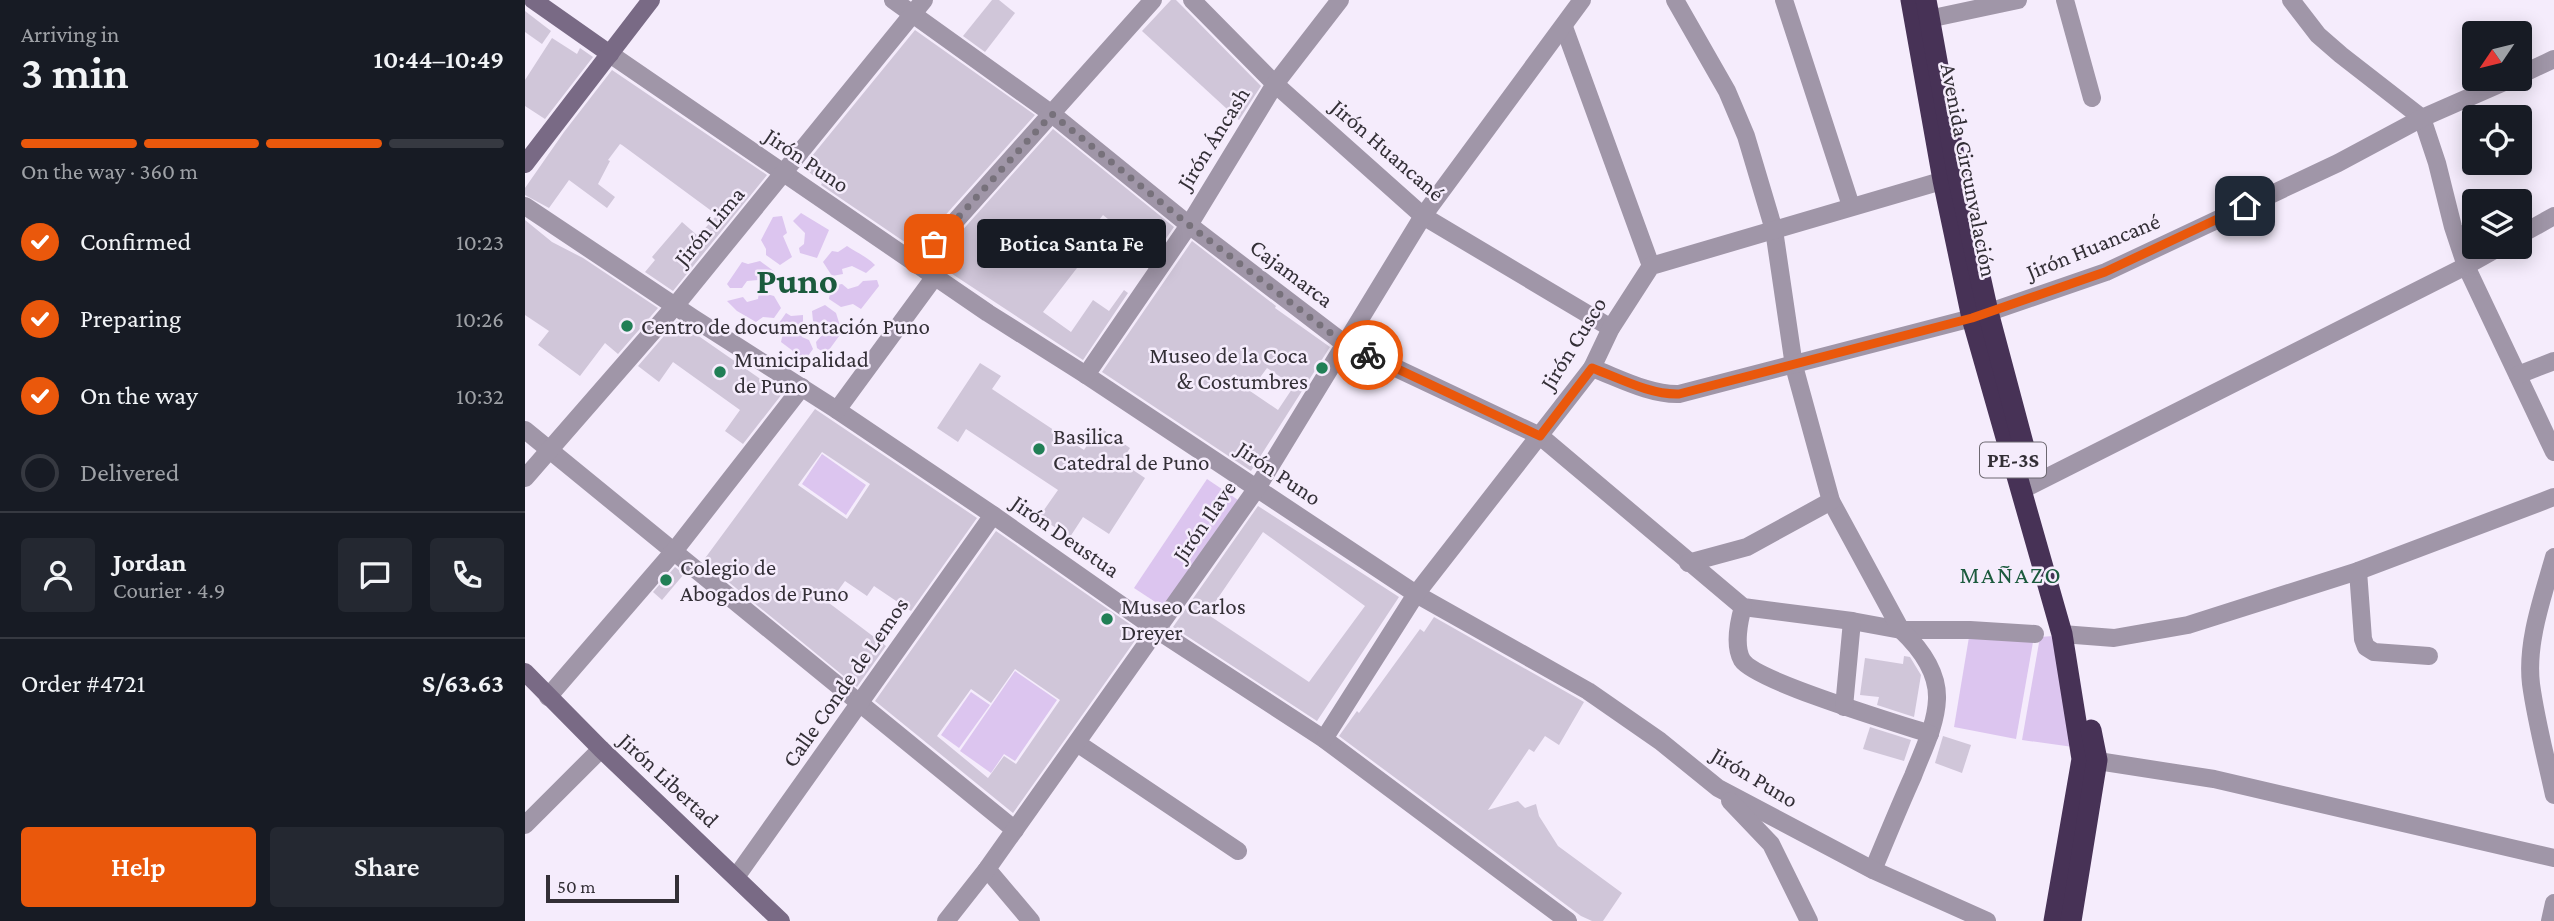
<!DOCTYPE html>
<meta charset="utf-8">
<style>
body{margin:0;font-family:"Crimson Pro",serif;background:#242831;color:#f1f3f6;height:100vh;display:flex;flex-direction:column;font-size:26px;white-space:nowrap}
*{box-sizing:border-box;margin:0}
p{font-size:23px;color:#9ea1a6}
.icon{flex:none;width:38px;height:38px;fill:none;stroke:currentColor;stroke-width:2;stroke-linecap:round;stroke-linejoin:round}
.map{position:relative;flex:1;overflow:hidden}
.drawer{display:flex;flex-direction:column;background:#171b24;width:525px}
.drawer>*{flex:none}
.needle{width:46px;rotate:235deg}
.buttons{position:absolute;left:1937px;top:21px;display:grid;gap:14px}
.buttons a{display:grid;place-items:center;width:70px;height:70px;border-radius:7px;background:#171b24;box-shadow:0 4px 18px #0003;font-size:35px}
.scale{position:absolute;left:21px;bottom:18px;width:133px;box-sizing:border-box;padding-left:7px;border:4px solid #332f36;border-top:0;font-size:19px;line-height:24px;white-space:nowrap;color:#332f36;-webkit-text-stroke:5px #f5ecfc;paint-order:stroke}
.pin{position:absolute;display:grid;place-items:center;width:60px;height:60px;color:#fff;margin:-30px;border-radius:14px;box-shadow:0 4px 10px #0006}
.courier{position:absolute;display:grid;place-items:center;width:70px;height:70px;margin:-35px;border:5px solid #ea580c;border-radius:50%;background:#fff;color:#222;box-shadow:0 2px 9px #0007}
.bubble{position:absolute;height:49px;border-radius:7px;background:#171b24;box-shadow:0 4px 18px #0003;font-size:23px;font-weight:600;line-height:49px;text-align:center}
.summary em{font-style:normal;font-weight:600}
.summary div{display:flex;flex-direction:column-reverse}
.summary{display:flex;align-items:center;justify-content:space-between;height:119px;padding:0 21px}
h1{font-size:46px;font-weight:600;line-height:52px}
.bar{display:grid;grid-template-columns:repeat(4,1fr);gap:10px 7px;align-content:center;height:84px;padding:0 21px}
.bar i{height:9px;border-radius:5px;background:#363941}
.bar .active{background:#ea580c}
.bar p{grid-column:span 4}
.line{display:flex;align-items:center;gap:18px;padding:0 21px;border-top:2px solid #363941}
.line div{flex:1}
.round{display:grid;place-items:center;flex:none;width:74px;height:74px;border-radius:7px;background:#242831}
ol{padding:0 21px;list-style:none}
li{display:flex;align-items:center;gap:21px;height:77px}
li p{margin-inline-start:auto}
li .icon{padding:7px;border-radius:50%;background:#ea580c;color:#fff;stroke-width:4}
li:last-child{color:#9ea1a6}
li i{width:38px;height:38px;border:4px solid #363941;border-radius:50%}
.cta{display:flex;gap:14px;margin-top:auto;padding:14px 21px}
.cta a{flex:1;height:80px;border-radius:7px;background:#ea580c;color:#fff;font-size:28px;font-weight:600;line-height:80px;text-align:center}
.cta a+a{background:#242831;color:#f1f3f6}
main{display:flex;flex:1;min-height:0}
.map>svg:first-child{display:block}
</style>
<main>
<section class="drawer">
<div class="summary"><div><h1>3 min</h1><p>Arriving in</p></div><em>10:44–10:49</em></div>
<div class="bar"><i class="active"></i><i class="active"></i><i class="active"></i><i></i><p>On the way · 360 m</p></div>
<ol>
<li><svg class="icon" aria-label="check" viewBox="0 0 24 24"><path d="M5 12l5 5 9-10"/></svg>Confirmed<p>10:23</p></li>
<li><svg class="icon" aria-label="check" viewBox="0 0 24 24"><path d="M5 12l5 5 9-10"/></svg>Preparing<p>10:26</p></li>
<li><svg class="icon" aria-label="check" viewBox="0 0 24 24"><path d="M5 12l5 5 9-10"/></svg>On the way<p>10:32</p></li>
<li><i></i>Delivered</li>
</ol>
<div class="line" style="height:126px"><a class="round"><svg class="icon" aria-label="person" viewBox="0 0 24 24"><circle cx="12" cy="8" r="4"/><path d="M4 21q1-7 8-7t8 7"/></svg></a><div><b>Jordan</b><p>Courier · 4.9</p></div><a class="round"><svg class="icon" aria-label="chat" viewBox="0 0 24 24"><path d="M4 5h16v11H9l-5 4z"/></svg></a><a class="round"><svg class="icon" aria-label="phone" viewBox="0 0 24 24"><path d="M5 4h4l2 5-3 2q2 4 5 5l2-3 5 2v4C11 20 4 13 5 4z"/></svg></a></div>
<div class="line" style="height:91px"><div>Order #4721</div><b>S/63.63</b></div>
<div class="cta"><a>Help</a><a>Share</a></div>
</section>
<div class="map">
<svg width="2029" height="921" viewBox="0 0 2029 921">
<rect width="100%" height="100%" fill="#f5ecfc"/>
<g fill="#dcc5ef">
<path d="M276 213 304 230 292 258 275 253 274 248 279 244 280 233 268 221Z"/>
<path d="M257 216 262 233 258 236 267 257 255 265 241 255V249L236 240 248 217Z"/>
<path d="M322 246C332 253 341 256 350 265L341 273 327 266 317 269 318 274 307 276 298 262 307 251 313 252Z"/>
<path d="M235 261 250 272 248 283 238 286 233 280 222 281 217 288H205L202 284 217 262 223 264Z"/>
<path d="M352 280 354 286 336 309 328 304 316 307 304 299 306 286 317 284 323 289 333 286 338 281Z"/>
<path d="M234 292 249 296 256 308 249 318 238 317 231 322 212 311 202 301 218 297 222 302 233 299Z"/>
<path d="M300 305 311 313 317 332 301 354 292 348 291 342 297 335 295 325 288 321 287 311Z"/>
<path d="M261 313 266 316 278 315V322L274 330 277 337 284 340 288 349 280 360 256 342 259 329 254 323Z"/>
<path d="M297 454 341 485 321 515 277 484Z"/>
<path d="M682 479 713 500 641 609 609 588Z"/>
<path d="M1445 631 1508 642 1491 739 1429 727Z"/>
<path d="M1528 636 1548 747 1497 740 1515 637Z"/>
<path d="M490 671 532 700 490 761 479 754 466 773 435 751Z"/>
<path d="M446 692 465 705 434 748 416 735Z"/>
</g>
<g fill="#d0c6d9" fill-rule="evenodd">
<path d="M467 0H474L490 13 460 52 438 36Z"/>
<path d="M646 0H651L657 6 736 86 714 120 617 31Z"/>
<path d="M0 11 26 31 17 44 0 32Z"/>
<path d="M390 30 510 115 390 249 296 185 297 183 278 167Z"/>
<path d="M27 38 52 54 55 48 68 57 20 119 0 106V80Z"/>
<path d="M87 70 242 175 148 291 120 272 130 260 127 257 157 222 173 236 192 215 97 145 95 144 83 160 85 161 73 184 90 197 82 208 44 180 24 208 0 195V188L39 132Z"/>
<path d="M528 129 649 227 626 260 610 248 614 244 578 215 559 239 569 246 518 312 546 332 568 300 584 311 599 290 603 293 558 360 409 262Z"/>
<path d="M0 220 27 242 58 258 133 308 93 354 80 343 55 376 13 345 24 331 0 315Z"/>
<path d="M667 241 751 306 750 308 805 347 726 471 577 372ZM742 368 769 386 753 410 725 391Z"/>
<path d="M152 321 257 394 218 444 200 431 215 410 148 362 134 382 113 366Z"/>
<path d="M455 363 476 376 467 389 559 450 574 427 605 448 596 462 620 478 584 534 558 517 545 537 514 517 533 490 441 429 433 442 412 428Z"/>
<path d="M290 409 452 518 386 611 349 586 342 596 320 581 304 603 361 646 332 687 178 561ZM297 452 345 484 322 519 273 485Z"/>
<path d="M733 506 874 597 792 721 648 627ZM738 532 840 606 784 682 682 614Z"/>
<path d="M471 531 616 632 488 813 350 701ZM490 669 535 700 491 764 479 756 463 778 412 736 446 689 466 703Z"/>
<path d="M150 567 159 574 137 600 128 592Z"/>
<path d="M909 617 1059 702 1034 745 1020 736 1009 752 1004 749 963 810 993 801 1000 808 1011 804 1014 816 1033 846 1097 893 1078 921H1067L1056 916 814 736 832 711 834 713 895 629 899 632Z"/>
<path d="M1379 656 1385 657 1396 675 1389 717 1352 705 1354 697 1335 695 1340 658 1378 664Z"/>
<path d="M1345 727 1386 740 1379 761 1338 749Z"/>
<path d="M1418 736 1446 745 1437 773 1410 763Z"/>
</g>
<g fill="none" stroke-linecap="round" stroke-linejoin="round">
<g stroke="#a096a8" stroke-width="18">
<path d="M368 0 527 114 664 225 820 344 1015 436 1218 607 1327 621 1376 630H1445L1510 634"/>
<path d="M667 0 750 84 898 216 1086 328"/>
<path d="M1150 0 1202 91 1221 136 1249 230 1269 366 1306 501 1376 630C1395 648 1413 671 1412 699 1411 726 1397 752 1388 776 1374 807 1361 839 1348 870"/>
<path d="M1259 0 1326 206"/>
<path d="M1540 0 1567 98"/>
<path d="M1766 0 1793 35 1816 55 1897 118 1912 163 1928 227 1941 266 2029 452"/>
<path d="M1394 21 1493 0"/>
<path d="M1039 27 1126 266"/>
<path d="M85 54 463 313 561 375 891 594 1063 691 1135 741 1193 788 1348 870 1462 921"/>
<path d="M1995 75 2029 59"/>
<path d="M0 206 168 318 312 410 468 515 632 630 799 739 1043 921"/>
<path d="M1995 235 2029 216"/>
<path d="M393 263 628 0"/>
<path d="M1067 368C1094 378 1125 395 1154 394L1447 318 1581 272 1813 163 1897 118 1986 79"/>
<path d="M561 375 664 225 750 84 815 0"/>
<path d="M1993 375 2029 361"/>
<path d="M312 410 411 275"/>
<path d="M0 430 490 830"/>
<path d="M0 478 150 306 399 0"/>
<path d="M1497 490 1941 266 1975 247"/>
<path d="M2029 557C2018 596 2001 642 2006 684 2011 721 2021 758 2029 795"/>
<path d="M1163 563 1222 547 1306 501"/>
<path d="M1833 571 1838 639 1841 647 1849 652 1904 656"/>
<path d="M1218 607C1214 621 1209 646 1217 660 1230 681 1374 724 1405 734"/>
<path d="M1537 634 1589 638 1663 625 1833 571 2029 497"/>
<path d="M23 697 150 550 277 387"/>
<path d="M1319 707 1327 621"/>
<path d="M799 739 891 594 1067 368 1086 328 1126 266 1430 177"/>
<path d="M552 743 713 851"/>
<path d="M1560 759 1689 779 2029 858"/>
<path d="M1205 801 1246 844 1284 921"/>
<path d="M0 825 76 749"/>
<path d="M462 869 506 921"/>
<path d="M211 877 468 515"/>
<path d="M421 921 462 869 732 488 898 216 1057 0"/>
<path d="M2025 921 2029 903"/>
</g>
<g stroke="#796a85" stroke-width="18">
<path d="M8 0 85 54"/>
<path d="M0 164 126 0"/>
<path d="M0 672 76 749 256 921"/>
</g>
<g stroke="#473256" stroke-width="21">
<path d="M1386 0 1418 180 1447 318 1537 634 1557 759 1529 921"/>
<path d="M1401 0 1433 177 1463 312 1499 447"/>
<path d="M1546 921 1572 760 1566 730"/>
</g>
</g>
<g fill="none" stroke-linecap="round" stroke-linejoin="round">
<path stroke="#77717b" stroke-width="7" stroke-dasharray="0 12.6" d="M409 244 527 114 664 225 820 344 843 355"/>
<path stroke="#ea580c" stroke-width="9" d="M843 355 1015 436 1067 368C1094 378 1125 395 1154 394L1447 318 1580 272 1720 206"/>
</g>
<g fill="#217f56" stroke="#f5ecfc" stroke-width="2.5">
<circle cx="102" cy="326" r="7"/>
<circle cx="797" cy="368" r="7"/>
<circle cx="195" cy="372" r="7"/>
<circle cx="514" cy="449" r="7"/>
<circle cx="141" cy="580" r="7"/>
<circle cx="582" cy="619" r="7"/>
</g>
<g text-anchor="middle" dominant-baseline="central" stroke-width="5" stroke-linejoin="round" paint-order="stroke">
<rect fill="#f5ecfc" stroke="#6d6871" stroke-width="2" x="1455" y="442.5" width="66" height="35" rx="5"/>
<g font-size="21" font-weight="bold" fill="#332f36">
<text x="1488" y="460">PE-3S</text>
</g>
<g font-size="23" fill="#332f36" stroke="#f5ecfc">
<text transform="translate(688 138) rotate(-58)">Jirón Áncash</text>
<text transform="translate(863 150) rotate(41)">Jirón Huancané</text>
<text transform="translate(282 160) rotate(34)">Jirón Puno</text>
<text transform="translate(1444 170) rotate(79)">Avenida Circunvalación</text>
<text transform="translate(184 226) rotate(-50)">Jirón Lima</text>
<text transform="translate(1568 246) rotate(-22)">Jirón Huancané</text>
<text transform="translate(767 273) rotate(37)">Cajamarca</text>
<text transform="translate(1048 343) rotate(-58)">Jirón Cusco</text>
<text transform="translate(754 473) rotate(34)">Jirón Puno</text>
<text transform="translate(679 521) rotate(-55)">Jirón Ilave</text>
<text transform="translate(541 536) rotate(35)">Jirón Deustua</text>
<text transform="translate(320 682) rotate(-55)">Calle Conde de Lemos</text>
<text transform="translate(1230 777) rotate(31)">Jirón Puno</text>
<text transform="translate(144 780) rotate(43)">Jirón Libertad</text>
</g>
<g font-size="23" fill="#332f36" stroke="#f5ecfc" text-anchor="start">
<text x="116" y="326">Centro de documentación Puno</text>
<text x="783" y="355" text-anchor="end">Museo de la Coca<tspan x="783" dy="26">&amp; Costumbres</tspan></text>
<text x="209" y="359">Municipalidad<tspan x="209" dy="26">de Puno</tspan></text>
<text x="528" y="436">Basilica<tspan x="528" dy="26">Catedral de Puno</tspan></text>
<text x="155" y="567">Colegio de<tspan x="155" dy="26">Abogados de Puno</tspan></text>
<text x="596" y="606">Museo Carlos<tspan x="596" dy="26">Dreyer</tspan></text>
</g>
<g font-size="24" letter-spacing="2" fill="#1b5a3d" stroke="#f5ecfc">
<text x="1486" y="574">MAÑAZO</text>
</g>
<g font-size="37" font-weight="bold" fill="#1b5a3d" stroke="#f5ecfc">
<text x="272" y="280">Puno</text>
</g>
</g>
</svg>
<div class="buttons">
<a><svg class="needle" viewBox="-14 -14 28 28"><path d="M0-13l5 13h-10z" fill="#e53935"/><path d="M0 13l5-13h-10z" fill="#9ea1a6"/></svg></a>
<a><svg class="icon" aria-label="locate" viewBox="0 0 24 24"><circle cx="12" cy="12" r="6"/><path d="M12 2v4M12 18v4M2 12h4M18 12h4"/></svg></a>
<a><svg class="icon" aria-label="layers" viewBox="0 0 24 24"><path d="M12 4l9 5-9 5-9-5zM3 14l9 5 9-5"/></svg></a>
</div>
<div class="scale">50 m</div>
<div class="pin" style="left:409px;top:244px;background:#ea580c"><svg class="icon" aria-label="bag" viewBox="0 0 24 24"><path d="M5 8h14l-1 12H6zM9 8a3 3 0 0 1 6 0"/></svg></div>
<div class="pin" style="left:1720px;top:206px;background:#1f2937"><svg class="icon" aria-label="home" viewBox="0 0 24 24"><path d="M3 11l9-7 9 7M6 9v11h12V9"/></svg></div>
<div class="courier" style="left:843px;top:355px"><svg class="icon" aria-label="bike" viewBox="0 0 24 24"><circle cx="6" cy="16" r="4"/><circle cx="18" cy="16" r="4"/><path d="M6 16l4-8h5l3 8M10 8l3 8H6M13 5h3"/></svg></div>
<div class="bubble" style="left:452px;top:219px;width:189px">Botica Santa Fe</div>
</div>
</main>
